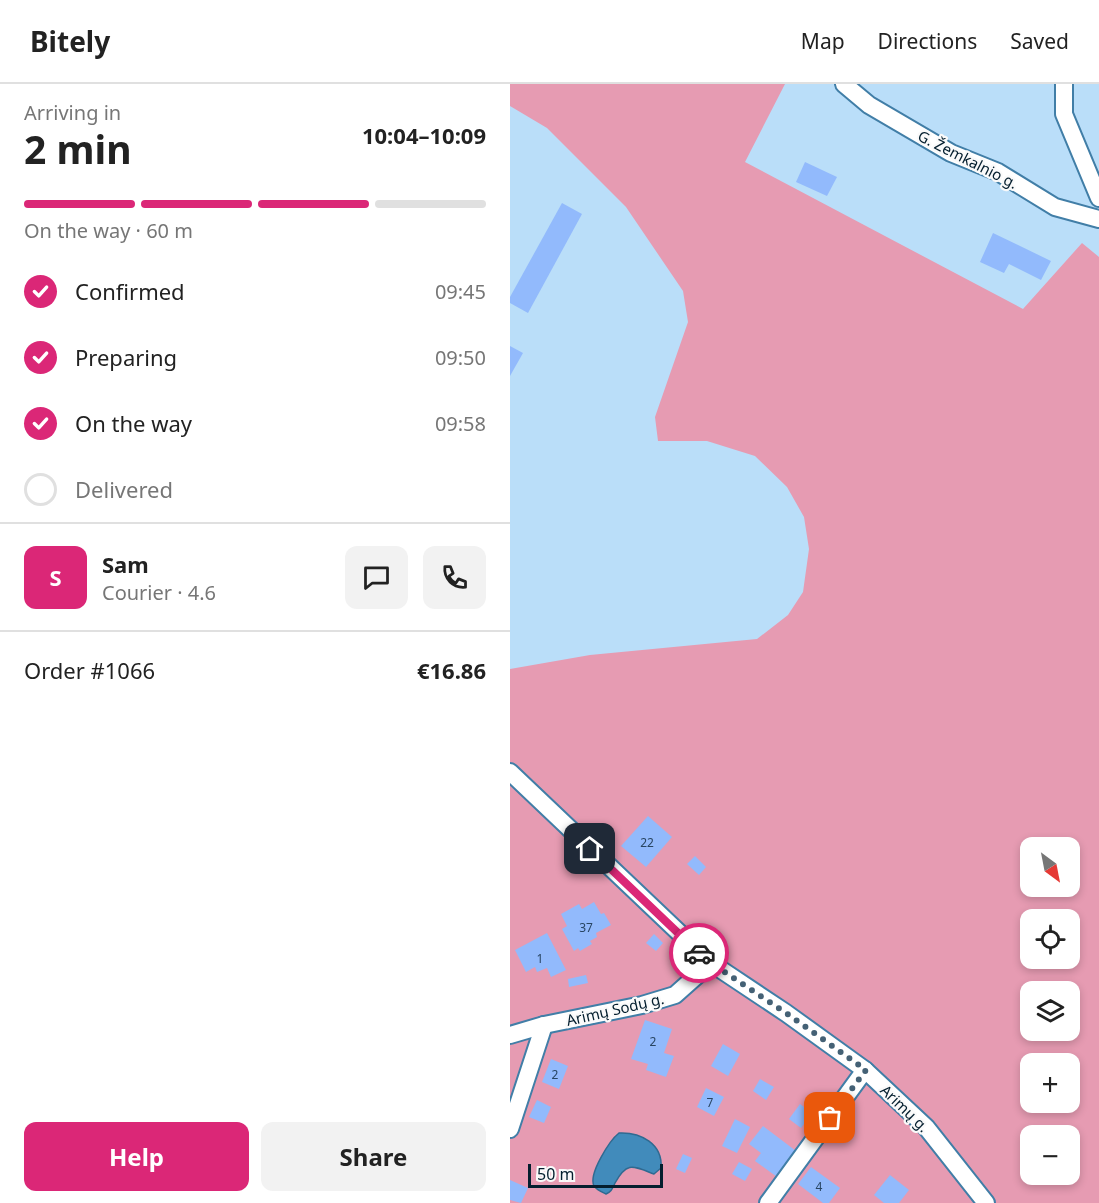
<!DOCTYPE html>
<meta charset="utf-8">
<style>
body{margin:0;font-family:"Noto Sans",sans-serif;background:#f2f2f2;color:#222;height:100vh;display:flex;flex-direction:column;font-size:22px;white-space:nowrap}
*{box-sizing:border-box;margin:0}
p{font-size:20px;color:#767676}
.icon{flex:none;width:33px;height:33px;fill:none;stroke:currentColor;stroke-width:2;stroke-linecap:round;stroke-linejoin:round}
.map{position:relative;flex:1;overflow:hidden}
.panel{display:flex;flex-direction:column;background:#fff;width:510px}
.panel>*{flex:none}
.needle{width:39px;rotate:148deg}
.controls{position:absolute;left:510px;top:753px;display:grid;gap:12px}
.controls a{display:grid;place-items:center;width:60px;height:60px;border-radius:12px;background:#fff;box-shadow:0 3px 9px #0003;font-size:30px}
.scale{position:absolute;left:18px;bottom:15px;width:135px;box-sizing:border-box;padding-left:6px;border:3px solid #041e2e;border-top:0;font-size:16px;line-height:21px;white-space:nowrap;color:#041e2e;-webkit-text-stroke:4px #fafafa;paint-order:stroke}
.pin{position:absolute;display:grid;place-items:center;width:51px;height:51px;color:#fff;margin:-26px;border-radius:12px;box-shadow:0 3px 9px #0006}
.courier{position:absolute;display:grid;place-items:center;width:60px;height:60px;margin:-30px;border:4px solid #db2777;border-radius:50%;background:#fff;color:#222;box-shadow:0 2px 8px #0007}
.head em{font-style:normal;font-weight:700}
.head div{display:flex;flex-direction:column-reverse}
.head{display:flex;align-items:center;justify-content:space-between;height:102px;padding:0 24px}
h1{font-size:39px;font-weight:700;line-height:45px}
.bar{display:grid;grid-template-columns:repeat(4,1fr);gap:9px 6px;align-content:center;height:72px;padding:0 24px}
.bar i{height:8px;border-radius:4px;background:#e0e0e0}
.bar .on{background:#db2777}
.bar p{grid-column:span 4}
.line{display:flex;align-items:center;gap:15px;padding:0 24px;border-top:2px solid #e0e0e0}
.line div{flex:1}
.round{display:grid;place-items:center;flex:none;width:63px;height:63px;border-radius:12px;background:#f2f2f2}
ol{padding:0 24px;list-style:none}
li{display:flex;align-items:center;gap:18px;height:66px}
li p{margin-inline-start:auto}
li .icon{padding:6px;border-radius:50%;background:#db2777;color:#fff;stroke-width:4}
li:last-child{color:#767676}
li i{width:33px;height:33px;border:3px solid #e0e0e0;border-radius:50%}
.action{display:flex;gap:12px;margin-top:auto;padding:12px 24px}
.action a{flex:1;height:69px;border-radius:12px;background:#db2777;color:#fff;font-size:24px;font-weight:700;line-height:69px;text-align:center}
.action a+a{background:#f2f2f2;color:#222}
header{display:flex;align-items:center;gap:36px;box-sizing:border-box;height:84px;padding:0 30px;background:#fff;border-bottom:2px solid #e0e0e0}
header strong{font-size:28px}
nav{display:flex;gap:33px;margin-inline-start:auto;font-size:21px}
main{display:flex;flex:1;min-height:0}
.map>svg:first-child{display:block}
</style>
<header>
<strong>Bitely</strong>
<nav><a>Map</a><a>Directions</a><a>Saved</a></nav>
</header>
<main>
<section class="panel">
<div class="head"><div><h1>2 min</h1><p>Arriving in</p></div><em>10:04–10:09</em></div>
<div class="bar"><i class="on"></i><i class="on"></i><i class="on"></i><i></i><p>On the way · 60 m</p></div>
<ol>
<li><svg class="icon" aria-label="check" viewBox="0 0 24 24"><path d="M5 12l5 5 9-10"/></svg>Confirmed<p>09:45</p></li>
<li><svg class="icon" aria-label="check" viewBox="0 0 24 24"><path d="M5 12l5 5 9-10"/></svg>Preparing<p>09:50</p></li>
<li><svg class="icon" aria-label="check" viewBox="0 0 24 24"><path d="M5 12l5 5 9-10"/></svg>On the way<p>09:58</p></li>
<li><i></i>Delivered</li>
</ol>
<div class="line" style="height:108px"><b class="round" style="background:#db2777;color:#fff">S</b><div><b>Sam</b><p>Courier · 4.6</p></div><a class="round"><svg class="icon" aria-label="chat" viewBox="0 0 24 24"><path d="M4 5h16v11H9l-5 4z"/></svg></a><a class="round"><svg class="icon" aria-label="phone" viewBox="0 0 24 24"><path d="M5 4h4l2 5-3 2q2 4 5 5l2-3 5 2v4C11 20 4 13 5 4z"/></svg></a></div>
<div class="line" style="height:78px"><div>Order #1066</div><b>€16.86</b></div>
<div class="action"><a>Help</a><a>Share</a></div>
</section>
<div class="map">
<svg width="589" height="1119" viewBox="0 0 589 1119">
<rect width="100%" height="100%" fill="#badef9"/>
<path fill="#e69bb2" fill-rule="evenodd" d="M0 0H275L235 78 513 225 572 159 589 173V1119H0V585L80 571 247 555 278 531 293 508 299 465 294 433 277 403 245 372 197 357H148L145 333 178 238 173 207 116 123 37 44 0 22ZM520 764H560V802H520ZM520 836H560V874H520ZM520 908H560V946H520ZM520 980H560V1018H520ZM520 1052H560V1090H520Z"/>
<path fill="#418bbb" stroke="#2f6a91" stroke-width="1.5" d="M109 1049C131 1048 153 1060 151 1084L144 1090C123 1082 117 1077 105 1099 102 1105 102 1107 96 1110 92 1108 87 1106 84 1102 78 1090 100 1056 109 1049Z"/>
<g fill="#92bafc">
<path d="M295 78 327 93 317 112 286 98Z"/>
<path d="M52 119 72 130 18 229 0 219V213Z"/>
<path d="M483 149 541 177 531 196 499 180 494 189 470 178Z"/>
<path d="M0 262 13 269 0 292Z"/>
<path d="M138 732 162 753 136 783 111 762Z"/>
<path d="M185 772 196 783 189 791 177 780Z"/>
<path d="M84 818 91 830 94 829 101 841 86 849 87 853 80 857 82 860 70 867 68 864 64 867 52 845 57 842 51 830 69 820 72 825Z"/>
<path d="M37 849 56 886 41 893 37 884 27 888 25 883 16 888 5 866Z"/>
<path d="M144 850 153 859 146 867 136 859Z"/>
<path d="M76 891 78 899 59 903 58 895Z"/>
<path d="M135 936 162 945 154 969 164 972 156 993 136 986 138 980 121 975Z"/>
<path d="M213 960 230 970 218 992 201 982Z"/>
<path d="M41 975 58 982 49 1005 32 998Z"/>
<path d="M250 995 264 1003 256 1016 243 1007Z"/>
<path d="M196 1004 214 1013 204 1032 187 1023Z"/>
<path d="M27 1016 41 1023 34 1039 19 1033Z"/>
<path d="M290 1020 302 1029 291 1044 279 1035Z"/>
<path d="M225 1035 240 1043 227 1069 212 1062Z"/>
<path d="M253 1042 286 1067 267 1093 245 1077 251 1069 239 1060Z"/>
<path d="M173 1070 182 1074 175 1089 166 1085Z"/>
<path d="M229 1078 242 1085 235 1097 222 1090Z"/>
<path d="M301 1083 330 1104 319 1119H313L288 1100Z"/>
<path d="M380 1091 399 1106 389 1119H374L364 1111Z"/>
<path d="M0 1096 18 1104 11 1119 0 1116Z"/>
</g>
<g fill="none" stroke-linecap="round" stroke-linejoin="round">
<g stroke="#417ea7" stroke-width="20">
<g id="street">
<path d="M334 0 359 21 441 69 488 88 545 123 589 135"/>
<path d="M554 0V30L589 114"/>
<path d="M0 688 201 879 276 929 355 986 416 1043 476 1119"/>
<path d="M0 951 34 941 132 921 165 911 201 879"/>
<path d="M0 1045 34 941"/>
<path d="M258 1119 355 986"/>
</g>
</g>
<use href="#street" stroke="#fff" stroke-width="16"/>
</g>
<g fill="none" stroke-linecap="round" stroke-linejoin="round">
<path stroke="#446175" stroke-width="6" stroke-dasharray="0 10.8" d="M189 869 201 879 276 929 356 986 320 1034"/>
<path stroke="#db2777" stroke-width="8" d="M80 765 189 869"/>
</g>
<g text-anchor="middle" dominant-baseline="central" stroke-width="4.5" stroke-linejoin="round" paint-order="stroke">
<g font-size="12" fill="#284562">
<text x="137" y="758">22</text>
<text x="76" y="843">37</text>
<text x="30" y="874">1</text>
<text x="143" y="957">2</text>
<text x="45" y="990">2</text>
<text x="200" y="1018">7</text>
<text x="309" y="1102">4</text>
</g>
<g font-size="15" fill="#041e2e" stroke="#fafafa">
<text transform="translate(458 75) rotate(27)">G. Žemkalnio g.</text>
<text transform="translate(105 925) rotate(-13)">Arimų Sodų g.</text>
<text transform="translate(395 1024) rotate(44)">Arimų g.</text>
</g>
</g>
</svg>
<div class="controls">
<a><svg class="needle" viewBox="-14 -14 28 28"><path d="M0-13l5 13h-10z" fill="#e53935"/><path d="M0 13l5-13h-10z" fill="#767676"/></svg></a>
<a><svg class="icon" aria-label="locate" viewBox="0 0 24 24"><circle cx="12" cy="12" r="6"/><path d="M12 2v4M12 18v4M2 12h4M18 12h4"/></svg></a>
<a><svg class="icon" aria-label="layers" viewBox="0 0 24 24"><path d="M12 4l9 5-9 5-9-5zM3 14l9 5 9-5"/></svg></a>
<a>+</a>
<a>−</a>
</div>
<div class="scale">50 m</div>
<div class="pin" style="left:320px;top:1034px;background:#ea580c"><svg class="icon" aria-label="bag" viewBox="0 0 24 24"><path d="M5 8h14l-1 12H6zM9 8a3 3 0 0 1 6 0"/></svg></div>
<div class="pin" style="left:80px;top:765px;background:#1f2937"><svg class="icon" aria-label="home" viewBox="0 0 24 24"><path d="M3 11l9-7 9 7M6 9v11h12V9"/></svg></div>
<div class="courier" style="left:189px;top:869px"><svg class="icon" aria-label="car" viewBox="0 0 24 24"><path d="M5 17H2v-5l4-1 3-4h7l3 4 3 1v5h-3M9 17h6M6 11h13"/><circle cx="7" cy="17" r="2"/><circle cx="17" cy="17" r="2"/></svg></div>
</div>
</main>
